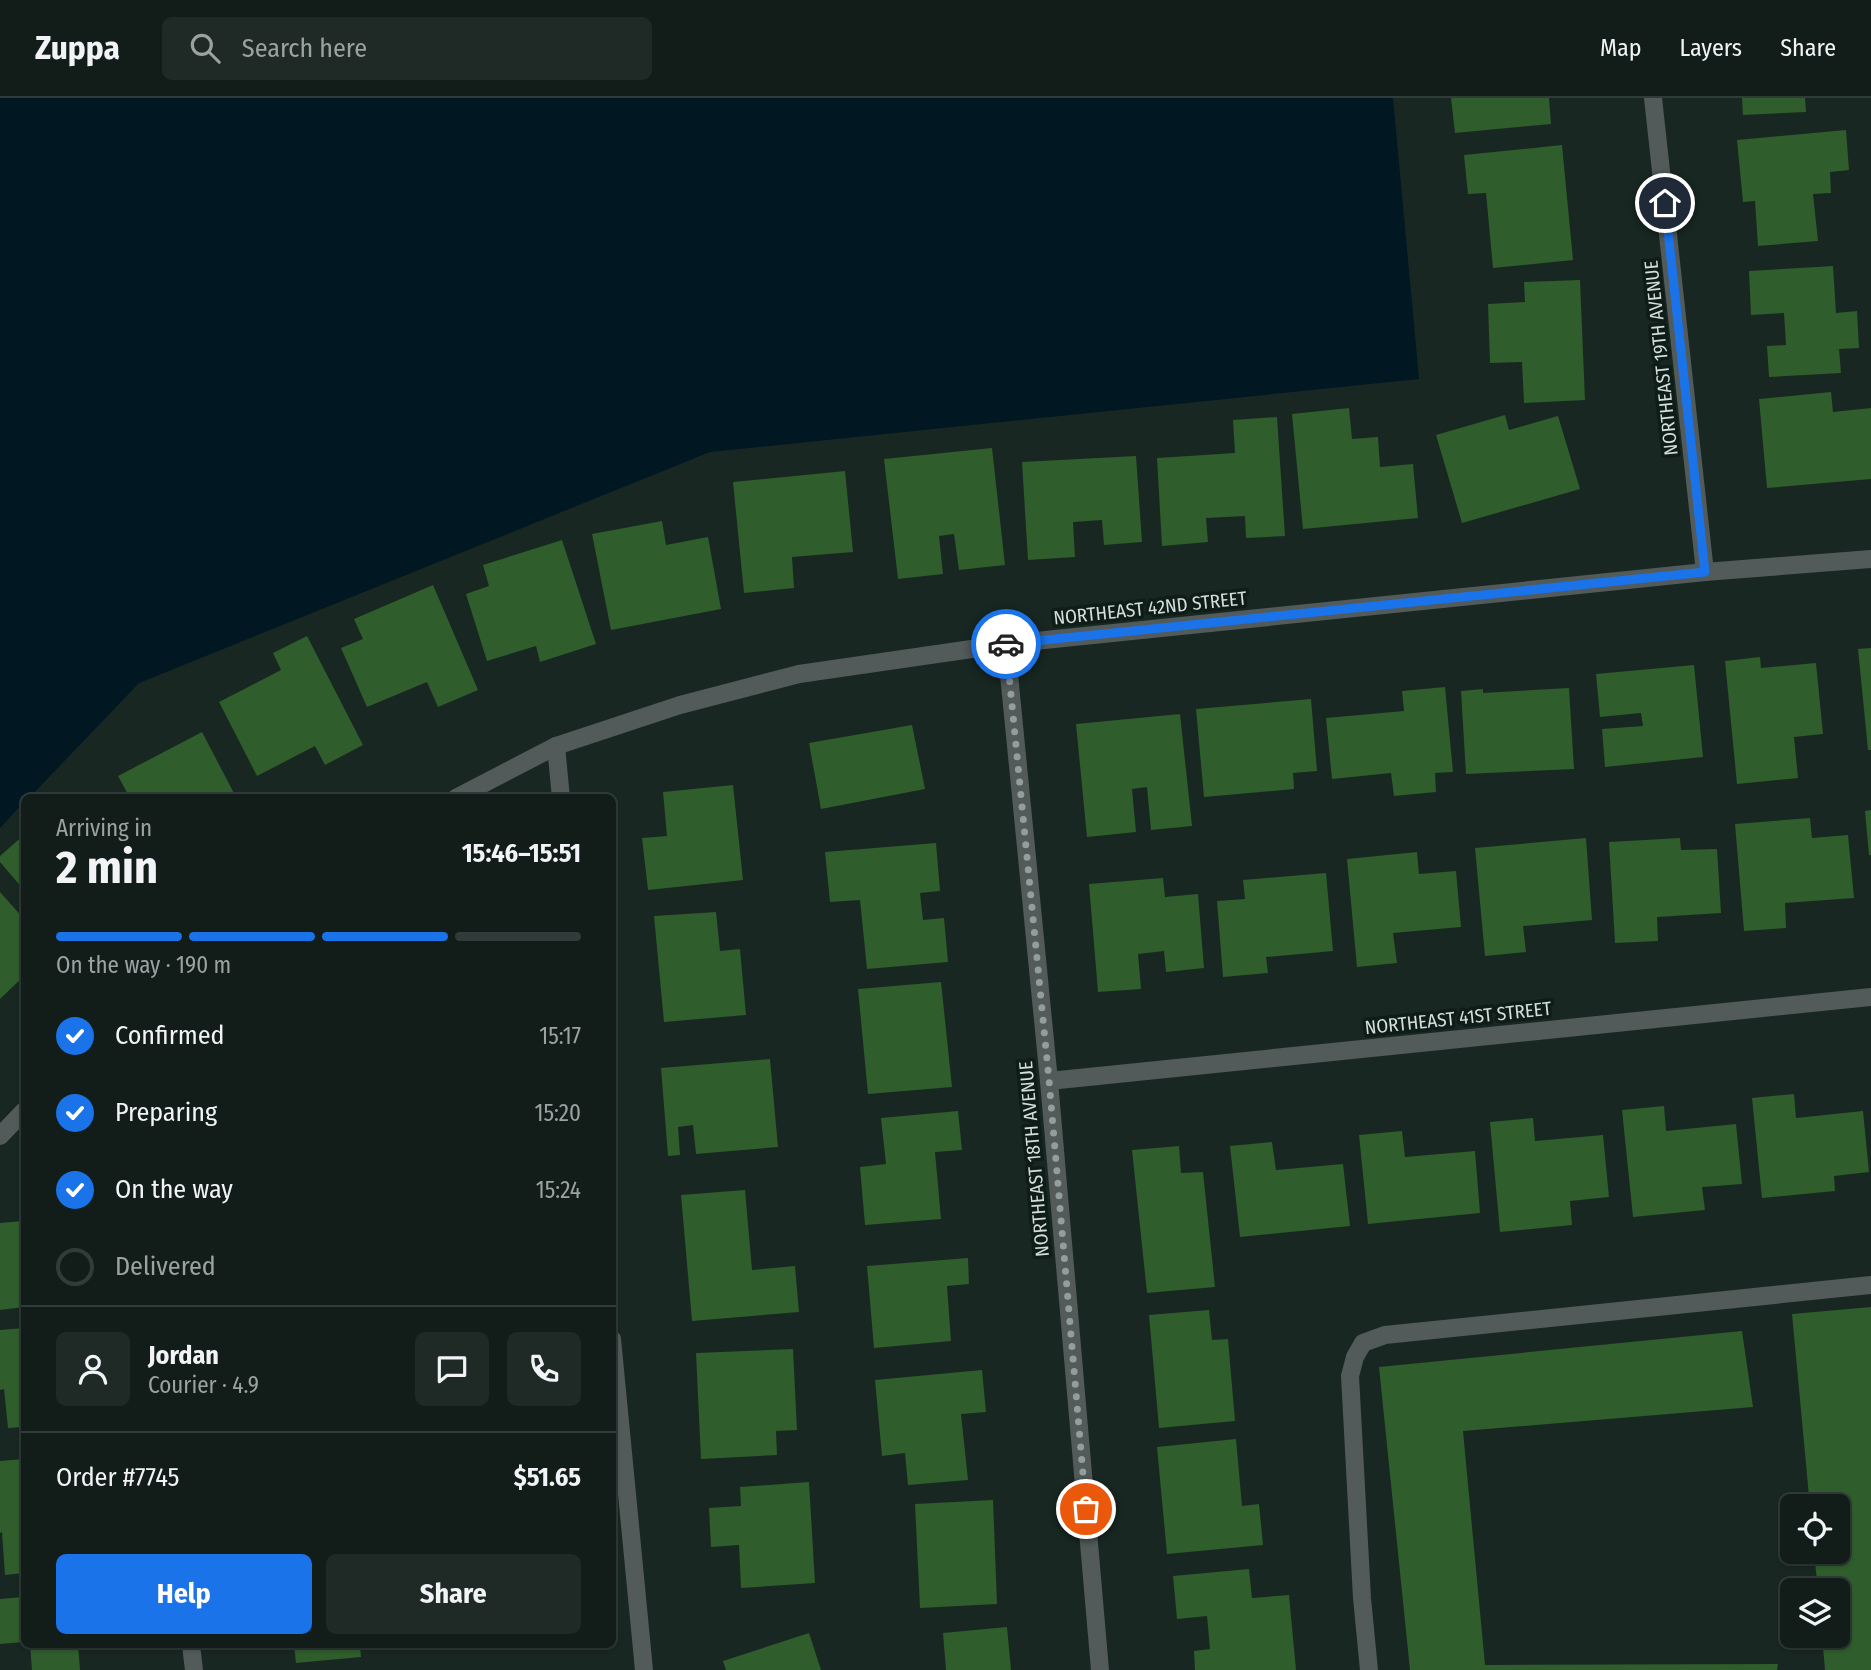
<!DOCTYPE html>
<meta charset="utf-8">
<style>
body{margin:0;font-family:"Fira Sans Condensed",sans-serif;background:#1f2a27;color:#f1f3f6;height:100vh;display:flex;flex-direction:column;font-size:26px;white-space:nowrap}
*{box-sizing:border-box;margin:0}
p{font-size:23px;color:#9ca2a2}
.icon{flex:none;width:38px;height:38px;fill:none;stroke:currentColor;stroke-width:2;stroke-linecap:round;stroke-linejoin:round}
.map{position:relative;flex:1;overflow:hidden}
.drawer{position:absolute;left:21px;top:696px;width:595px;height:854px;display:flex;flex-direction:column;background:#121d1a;border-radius:10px;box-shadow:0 2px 5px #0004,0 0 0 2px #313b39}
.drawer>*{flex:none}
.controls{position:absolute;left:1780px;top:1396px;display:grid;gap:14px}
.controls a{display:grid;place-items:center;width:70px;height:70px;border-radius:10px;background:#121d1a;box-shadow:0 2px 5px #0004,0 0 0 2px #313b39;font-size:35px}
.pin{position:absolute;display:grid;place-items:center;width:60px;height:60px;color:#fff;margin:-30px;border:4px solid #fff;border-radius:50%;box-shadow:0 2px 7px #0007}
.courier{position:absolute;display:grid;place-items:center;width:70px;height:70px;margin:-35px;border:5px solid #1a73e8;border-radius:50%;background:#fff;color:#222;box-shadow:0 2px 9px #0007}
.summary em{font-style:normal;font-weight:700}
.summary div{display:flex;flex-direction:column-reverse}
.summary{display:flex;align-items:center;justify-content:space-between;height:119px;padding:0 35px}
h1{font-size:46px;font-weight:700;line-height:52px}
.bar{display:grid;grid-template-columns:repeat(4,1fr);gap:10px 7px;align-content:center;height:84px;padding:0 35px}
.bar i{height:9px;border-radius:5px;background:#313b39}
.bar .current{background:#1a73e8}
.bar p{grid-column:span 4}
.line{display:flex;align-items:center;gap:18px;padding:0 35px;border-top:2px solid #313b39}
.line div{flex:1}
.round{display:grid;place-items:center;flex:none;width:74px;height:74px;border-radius:10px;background:#1f2a27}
ol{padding:0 35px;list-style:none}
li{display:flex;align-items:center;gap:21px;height:77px}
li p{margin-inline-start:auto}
li .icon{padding:7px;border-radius:50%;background:#1a73e8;color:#fff;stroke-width:4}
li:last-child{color:#9ca2a2}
li i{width:38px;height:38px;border:4px solid #313b39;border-radius:50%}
.primary-button{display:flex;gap:14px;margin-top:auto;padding:14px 35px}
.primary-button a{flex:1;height:80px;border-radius:10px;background:#1a73e8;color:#fff;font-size:28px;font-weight:700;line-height:80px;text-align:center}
.primary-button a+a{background:#1f2a27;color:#f1f3f6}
header{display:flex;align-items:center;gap:42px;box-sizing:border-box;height:98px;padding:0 35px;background:#121d1a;border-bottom:2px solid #313b39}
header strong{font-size:33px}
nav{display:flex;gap:38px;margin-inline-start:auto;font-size:24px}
.search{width:490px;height:63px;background:#1f2a27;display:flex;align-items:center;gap:18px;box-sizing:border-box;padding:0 24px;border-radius:10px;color:#9ca2a2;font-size:26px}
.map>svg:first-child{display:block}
</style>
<header>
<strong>Zuppa</strong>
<div class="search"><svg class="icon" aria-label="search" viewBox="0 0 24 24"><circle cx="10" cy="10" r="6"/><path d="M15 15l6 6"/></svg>Search here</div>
<nav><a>Map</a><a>Layers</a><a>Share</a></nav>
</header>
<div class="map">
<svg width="1871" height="1572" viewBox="0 0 1871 1572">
<rect width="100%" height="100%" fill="#182722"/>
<path fill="#011722" d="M0 0H1393L1419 281 710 354 139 585 29 700H24V704L0 730Z"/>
<g fill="#2f5d2b">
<path d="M1451 0H1549L1551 26 1455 35Z"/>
<path d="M1742 0H1805L1806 14 1743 17Z"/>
<path d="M1846 32 1849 72 1830 74 1831 95 1813 96 1818 143 1758 148 1755 103 1743 104 1737 42Z"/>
<path d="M1562 47 1573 162 1493 170 1486 95 1468 96 1464 57Z"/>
<path d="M1833 168 1836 215 1857 213 1859 250 1839 251 1841 275 1769 279 1767 248 1786 247 1784 215 1751 217 1749 173Z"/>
<path d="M1580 182 1585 302 1524 305 1522 264 1490 265 1488 206 1525 204 1524 184Z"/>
<path d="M1831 294 1833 314 1871 310V381L1767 390 1759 301Z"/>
<path d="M1349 310 1352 341 1378 339 1380 369 1413 366 1418 420 1303 431 1292 316Z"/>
<path d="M1505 317 1509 332 1558 318 1580 391 1462 425 1436 337Z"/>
<path d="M1277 319 1285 438 1246 440 1245 418 1206 420 1208 444 1162 448 1157 360 1235 355 1233 322Z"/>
<path d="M992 350 1005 467 959 472 954 436 939 438 943 476 898 481 884 361Z"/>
<path d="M1136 358 1142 444 1104 447 1102 422 1073 424 1075 459 1028 462 1022 364Z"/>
<path d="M845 373 853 454 792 459 794 490 744 495 733 384Z"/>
<path d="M662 423 666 447 708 439 721 511 611 532 592 436Z"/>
<path d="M562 442 596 546 540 564 536 548 487 563 466 496 489 488 483 467Z"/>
<path d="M433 487 478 592 438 609 427 584 367 609 341 550 363 541 354 521Z"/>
<path d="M307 538 363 647 325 667 315 648 257 678 219 604 281 572 273 555Z"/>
<path d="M1871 550V652H1868L1858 551Z"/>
<path d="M1760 559 1761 570 1816 565 1823 636 1794 639 1798 680 1737 686 1725 563Z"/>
<path d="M1694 567 1703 659 1605 669 1602 631 1643 628 1641 615 1600 619 1596 576Z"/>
<path d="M1445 589 1453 674 1435 675 1436 694 1394 698 1391 675 1332 681 1326 620 1404 613 1402 593Z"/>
<path d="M1569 590 1574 671 1466 676 1461 593 1483 591V595Z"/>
<path d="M1311 601 1317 673 1293 675 1294 691 1204 699 1196 611Z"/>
<path d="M1180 616 1192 728 1151 732 1147 689 1132 691 1136 734 1087 739 1076 626Z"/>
<path d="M912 627 925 691 821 711 809 645Z"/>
<path d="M202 634 236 699 130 700 118 678Z"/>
<path d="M733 687 743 782 648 792 642 740 667 738 663 694Z"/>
<path d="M1871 712V757H1869L1865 713Z"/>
<path d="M1810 720 1812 740 1848 737 1854 800 1785 805 1786 830 1744 833 1735 726Z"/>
<path d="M24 737V792L0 764V758Z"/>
<path d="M1586 740 1592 822 1523 828 1526 854 1485 858 1475 750Z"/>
<path d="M1680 740 1681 752 1717 751 1721 815 1657 819 1658 843 1615 845 1609 744Z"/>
<path d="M936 745 940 793 920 795 923 822 944 820 948 864 867 871 860 802 830 804 825 754Z"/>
<path d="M1417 754 1419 776 1456 773 1461 829 1393 835 1397 865 1357 869 1347 761Z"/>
<path d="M1326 775 1333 853 1266 859 1268 875 1223 879 1217 803 1245 801 1243 782Z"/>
<path d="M1163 780 1165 799 1198 796 1204 870 1166 874 1164 853 1138 856 1141 891 1098 894 1089 786Z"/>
<path d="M0 794 24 821V878L0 901Z"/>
<path d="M716 814 720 853 740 851 746 917 664 924 654 818Z"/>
<path d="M941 884 952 989 868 996 858 891Z"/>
<path d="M770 961 778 1049 696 1056 693 1027 678 1029 680 1057 668 1058 661 970Z"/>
<path d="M1794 996 1796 1020 1863 1013 1869 1074 1834 1078 1835 1093 1762 1100 1752 1000Z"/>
<path d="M1664 1008 1666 1033 1736 1026 1742 1086 1702 1089 1705 1112 1633 1119 1622 1012Z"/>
<path d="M958 1013 962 1052 935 1054 941 1121 865 1127 860 1069 886 1066 881 1020Z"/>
<path d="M1533 1020 1535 1043 1603 1037 1609 1099 1570 1103 1572 1127 1500 1134 1490 1024Z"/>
<path d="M1402 1033 1405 1059 1475 1053 1480 1115 1368 1126 1359 1037Z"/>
<path d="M1272 1044 1276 1072 1343 1066 1350 1128 1240 1139 1230 1048Z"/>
<path d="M1179 1048 1181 1075 1203 1074 1215 1189 1147 1195 1132 1052Z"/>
<path d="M745 1092 752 1172 795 1168 799 1214 692 1223 681 1097Z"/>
<path d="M24 1123V1209L0 1212V1125Z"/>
<path d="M968 1160 969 1186 947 1188 951 1243 874 1250 867 1168Z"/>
<path d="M1871 1209V1572H1825L1822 1538H1838V1493H1818L1814 1454H1838V1409H1810L1792 1216Z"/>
<path d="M1209 1212 1212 1242 1228 1241 1235 1323 1159 1330 1149 1217Z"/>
<path d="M24 1230V1329L8 1330 4 1291 0 1292V1232Z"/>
<path d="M1742 1233 1753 1309 1463 1333 1485 1567 1778 1566 1777 1572H1410L1379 1269Z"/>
<path d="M793 1251 797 1332 776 1333 777 1357 701 1361 696 1255Z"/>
<path d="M982 1272 986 1314 961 1316 968 1382 908 1387 905 1355 882 1358 875 1282Z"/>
<path d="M1236 1341 1242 1408 1259 1406 1263 1447 1167 1456 1157 1349Z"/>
<path d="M24 1361V1475L5 1477 2 1434 0 1435V1363Z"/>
<path d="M809 1384 815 1485 741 1490 739 1447 711 1449 709 1410 741 1408 740 1389Z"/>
<path d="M993 1402 997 1506 920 1510 915 1406Z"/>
<path d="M1249 1471 1252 1500 1289 1497 1296 1572H1195L1194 1553 1210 1551 1207 1518 1177 1521 1173 1478Z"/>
<path d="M24 1499V1544L0 1546V1501Z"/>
<path d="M1007 1529 1011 1572H946L943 1535Z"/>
<path d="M809 1535 821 1572H726L723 1563Z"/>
<path d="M30 1547H78L80 1572H32Z"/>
<path d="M294 1547H360L361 1559 296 1565Z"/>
</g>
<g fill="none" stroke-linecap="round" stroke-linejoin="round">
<g stroke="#525a5a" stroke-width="18">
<path d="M1653 0 1705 474"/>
<path d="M1006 546 1049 983 1100 1572"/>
<path d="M556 648 561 700"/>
<path d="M456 700 556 648 680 607 799 576 1006 546 1705 474 1871 461"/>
<path d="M1049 983 1871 899"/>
<path d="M0 1038 24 1013"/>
<path d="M612 1241 644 1572"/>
<path d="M191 1547 194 1572"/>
<path d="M1369 1572 1362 1500 1350 1278 1355 1259 1363 1245 1385 1237 1871 1187"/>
</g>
</g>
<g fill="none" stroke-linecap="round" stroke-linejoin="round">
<path stroke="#939e9a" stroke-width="7" stroke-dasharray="0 12.6" d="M1006 546 1049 982 1086 1411"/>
<path stroke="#1a73e8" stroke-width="9" d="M1006 546 1705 474 1665 105"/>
</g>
<g text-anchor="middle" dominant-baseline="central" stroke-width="7" stroke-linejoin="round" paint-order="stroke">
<g font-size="19" fill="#d5dedb" stroke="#0f1d19">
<text transform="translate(1661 260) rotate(-96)">NORTHEAST 19TH AVENUE</text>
<text transform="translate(1150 510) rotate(-6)">NORTHEAST 42ND STREET</text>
<text transform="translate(1458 920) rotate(-6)">NORTHEAST 41ST STREET</text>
<text transform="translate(1034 1061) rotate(-95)">NORTHEAST 18TH AVENUE</text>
</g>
</g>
</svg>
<div class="controls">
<a><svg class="icon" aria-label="locate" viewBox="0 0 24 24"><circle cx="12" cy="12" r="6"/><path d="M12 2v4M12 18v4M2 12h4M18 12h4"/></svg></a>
<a><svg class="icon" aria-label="layers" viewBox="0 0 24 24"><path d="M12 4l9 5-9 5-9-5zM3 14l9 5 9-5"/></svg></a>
</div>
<div class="pin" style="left:1086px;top:1411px;background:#ea580c"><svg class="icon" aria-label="bag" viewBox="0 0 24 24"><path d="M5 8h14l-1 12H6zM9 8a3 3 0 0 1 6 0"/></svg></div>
<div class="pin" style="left:1665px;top:105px;background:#1f2937"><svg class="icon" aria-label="home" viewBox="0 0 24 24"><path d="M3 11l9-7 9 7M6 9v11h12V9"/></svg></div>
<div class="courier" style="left:1006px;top:546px"><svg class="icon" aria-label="car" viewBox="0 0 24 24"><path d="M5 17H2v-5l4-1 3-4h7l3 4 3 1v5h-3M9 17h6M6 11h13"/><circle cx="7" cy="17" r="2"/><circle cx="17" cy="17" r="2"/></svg></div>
<section class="drawer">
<div class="summary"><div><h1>2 min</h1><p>Arriving in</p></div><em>15:46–15:51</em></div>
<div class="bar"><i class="current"></i><i class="current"></i><i class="current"></i><i></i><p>On the way · 190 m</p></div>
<ol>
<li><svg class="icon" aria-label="check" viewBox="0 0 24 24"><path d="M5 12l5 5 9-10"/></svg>Confirmed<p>15:17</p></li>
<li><svg class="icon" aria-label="check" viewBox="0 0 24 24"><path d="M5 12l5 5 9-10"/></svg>Preparing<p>15:20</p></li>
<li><svg class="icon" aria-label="check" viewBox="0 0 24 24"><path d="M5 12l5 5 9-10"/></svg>On the way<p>15:24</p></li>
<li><i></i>Delivered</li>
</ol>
<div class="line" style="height:126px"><a class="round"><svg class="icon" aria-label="person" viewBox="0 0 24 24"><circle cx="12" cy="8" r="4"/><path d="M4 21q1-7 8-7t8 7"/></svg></a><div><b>Jordan</b><p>Courier · 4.9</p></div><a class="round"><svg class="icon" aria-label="chat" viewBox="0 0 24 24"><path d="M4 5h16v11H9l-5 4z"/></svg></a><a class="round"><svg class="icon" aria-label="phone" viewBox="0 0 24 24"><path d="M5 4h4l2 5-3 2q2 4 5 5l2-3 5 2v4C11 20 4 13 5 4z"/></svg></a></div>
<div class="line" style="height:91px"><div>Order #7745</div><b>$51.65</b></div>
<div class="primary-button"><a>Help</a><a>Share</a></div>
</section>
</div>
